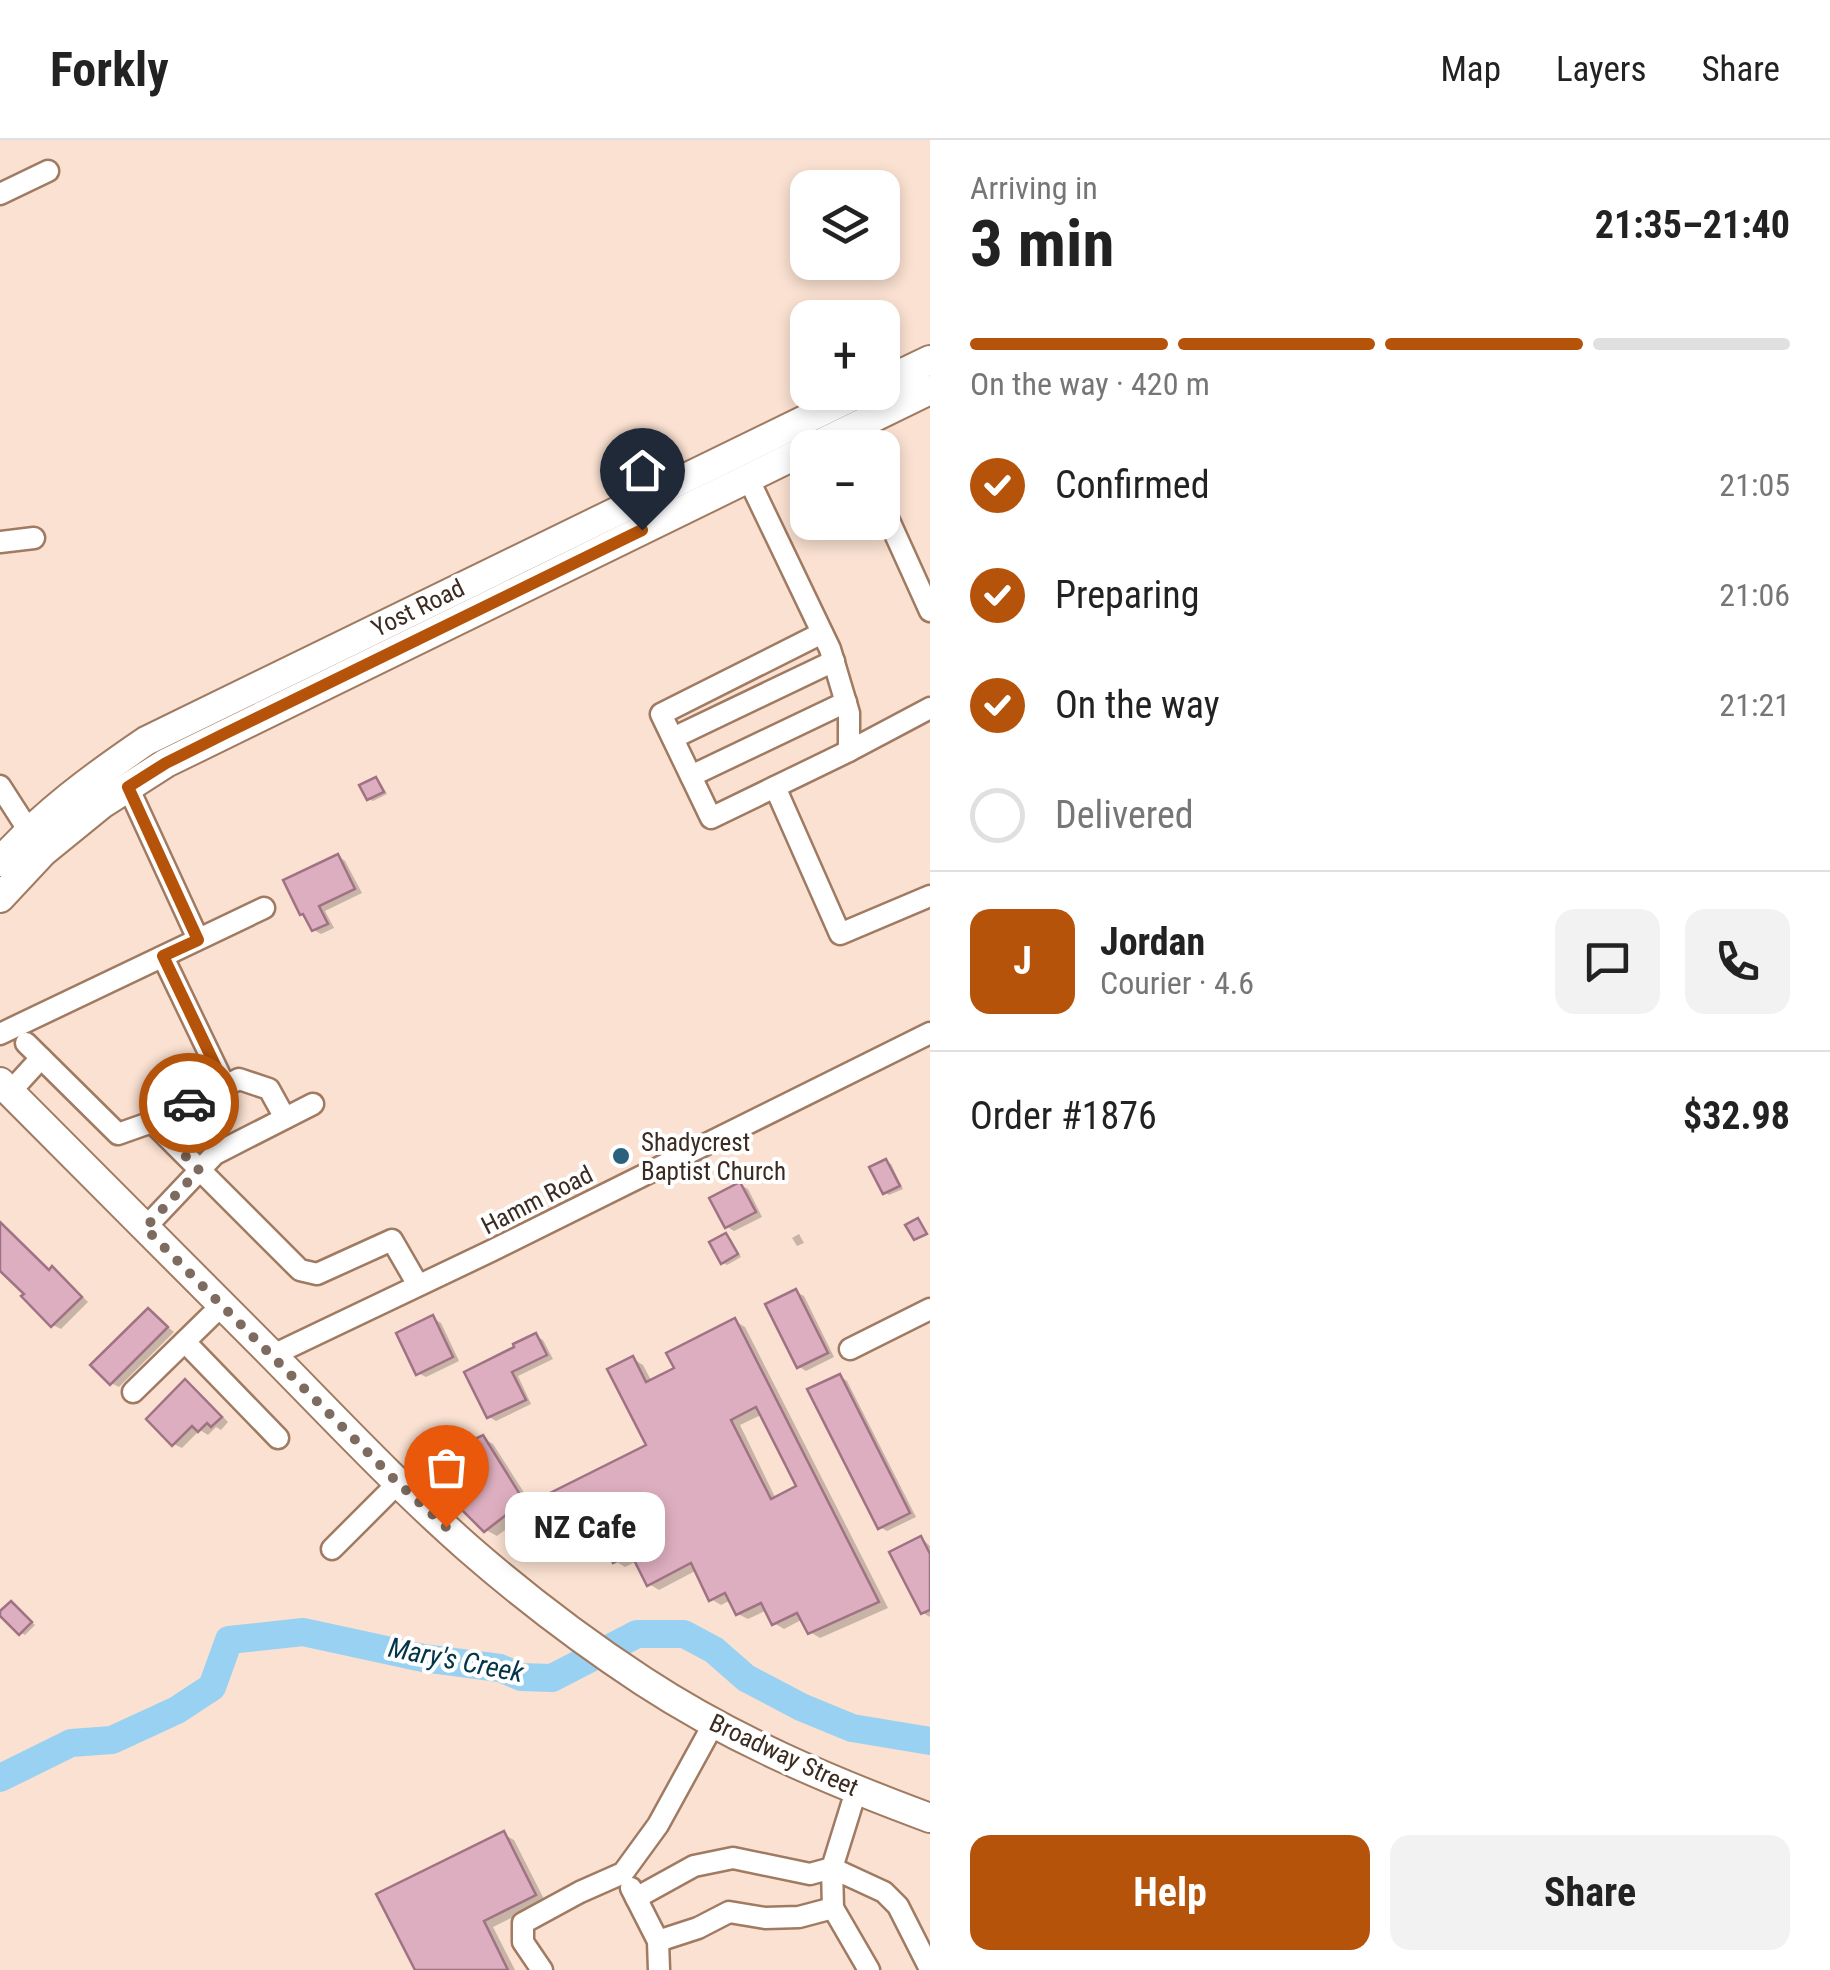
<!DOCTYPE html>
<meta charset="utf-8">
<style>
body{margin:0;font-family:"Roboto Condensed",sans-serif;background:#f2f2f2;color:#222;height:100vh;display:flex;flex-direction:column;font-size:38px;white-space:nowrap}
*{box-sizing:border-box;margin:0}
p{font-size:32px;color:#767676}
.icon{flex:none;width:55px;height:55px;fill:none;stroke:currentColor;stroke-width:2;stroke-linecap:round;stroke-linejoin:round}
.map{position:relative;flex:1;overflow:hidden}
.drawer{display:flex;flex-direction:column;background:#fff;width:900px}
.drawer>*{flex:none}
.tools{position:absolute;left:790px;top:30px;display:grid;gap:20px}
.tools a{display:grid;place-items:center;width:110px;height:110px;border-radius:20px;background:#fff;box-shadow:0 5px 15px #0003;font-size:50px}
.pin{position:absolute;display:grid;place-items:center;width:85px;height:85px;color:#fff;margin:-102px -42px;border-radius:50% 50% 50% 0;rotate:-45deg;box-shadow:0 0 10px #0007}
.pin .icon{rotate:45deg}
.courier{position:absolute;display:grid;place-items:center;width:100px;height:100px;margin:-50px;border:8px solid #b45309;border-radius:50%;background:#fff;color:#222;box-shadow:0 2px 12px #0007}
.bubble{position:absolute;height:70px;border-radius:20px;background:#fff;box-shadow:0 5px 15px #0003;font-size:32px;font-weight:700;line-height:70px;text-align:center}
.headline em{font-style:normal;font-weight:700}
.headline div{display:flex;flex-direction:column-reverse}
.headline{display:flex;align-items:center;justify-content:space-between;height:170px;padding:0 40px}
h1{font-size:65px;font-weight:700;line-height:75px}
.bar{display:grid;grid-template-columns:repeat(4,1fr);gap:15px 10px;align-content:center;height:120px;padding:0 40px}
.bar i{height:12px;border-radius:8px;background:#e0e0e0}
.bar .current{background:#b45309}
.bar p{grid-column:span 4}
.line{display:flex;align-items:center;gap:25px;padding:0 40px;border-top:2px solid #e0e0e0}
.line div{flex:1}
.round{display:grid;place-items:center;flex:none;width:105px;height:105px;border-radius:20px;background:#f2f2f2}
ol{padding:0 40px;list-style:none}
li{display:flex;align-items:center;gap:30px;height:110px}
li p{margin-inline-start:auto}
li .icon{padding:10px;border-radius:50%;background:#b45309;color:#fff;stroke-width:4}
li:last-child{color:#767676}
li i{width:55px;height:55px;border:5px solid #e0e0e0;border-radius:50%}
.action{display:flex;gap:20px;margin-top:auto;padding:20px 40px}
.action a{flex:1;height:115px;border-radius:20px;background:#b45309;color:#fff;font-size:40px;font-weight:700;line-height:115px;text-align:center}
.action a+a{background:#f2f2f2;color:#222}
header{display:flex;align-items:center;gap:60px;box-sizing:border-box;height:140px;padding:0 50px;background:#fff;border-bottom:2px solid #e0e0e0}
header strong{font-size:48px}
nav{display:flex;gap:55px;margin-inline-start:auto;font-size:35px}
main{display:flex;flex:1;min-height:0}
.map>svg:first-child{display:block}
</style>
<header>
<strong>Forkly</strong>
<nav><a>Map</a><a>Layers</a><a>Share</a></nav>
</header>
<main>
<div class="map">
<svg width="930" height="1830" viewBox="0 0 930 1830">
<rect width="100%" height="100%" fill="#fae1d1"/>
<g fill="#0003" fill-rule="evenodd">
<path d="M375 639 380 642 387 654 373 661 368 659Z"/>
<path d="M338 716 345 721 362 753 325 771 334 788 321 794 314 790 307 776 302 773Z"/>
<path d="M886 1022 891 1024 903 1049 889 1055 885 1052Z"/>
<path d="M740 1045 748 1049 762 1077 734 1091 726 1086Z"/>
<path d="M0 1082 51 1131 53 1129 60 1134 88 1162 61 1189 53 1185 28 1154 0 1127Z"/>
<path d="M799 1094 804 1103 797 1106 792 1098Z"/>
<path d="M726 1096 731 1099 741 1117 727 1125 722 1122Z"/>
<path d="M796 1152 804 1156 834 1217 806 1231 798 1226Z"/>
<path d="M148 1171 174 1192 119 1247 111 1243Z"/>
<path d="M433 1178 441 1183 459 1221 426 1237 418 1233Z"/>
<path d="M735 1181 745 1187 888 1468 820 1498 810 1492 803 1479 784 1489 774 1483 767 1470 748 1479 738 1474 731 1460 721 1465 711 1459 697 1430 659 1450 649 1444 637 1421 625 1427 615 1421 587 1362 547 1382 537 1376 533 1369 497 1396 486 1390 482 1298 493 1304 532 1365 649 1306 633 1219 643 1225 652 1242 677 1229ZM763 1274 800 1347 776 1359 740 1285Z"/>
<path d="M536 1196 543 1200 553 1219 518 1236 531 1264 496 1281 489 1277 467 1233Z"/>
<path d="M839 1236 847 1241 916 1377 887 1391 880 1387Z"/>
<path d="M186 1243 194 1247 228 1282 221 1290 216 1287 208 1295 200 1290 182 1308 174 1304Z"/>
<path d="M921 1398 930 1406V1477L923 1473Z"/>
<path d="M16 1466 35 1485 25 1495 21 1493Z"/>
<path d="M503 1694 514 1700 545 1761 493 1787 515 1830H417Z"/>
</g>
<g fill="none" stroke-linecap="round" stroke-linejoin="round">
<path stroke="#99d1f2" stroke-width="28" d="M0 1638 71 1603 112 1600 177 1570 212 1547 229 1500 303 1492 423 1518 500 1528 521 1537 552 1538 637 1494H684L714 1510 746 1538 801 1567 852 1588 930 1601"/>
</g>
<g fill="#ddaebf" stroke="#9f7384" stroke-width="2.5" fill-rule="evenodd">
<path d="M376 637 384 652 367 660 359 645Z"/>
<path d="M338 714 355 749 319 766 328 784 312 791 303 774 300 775 283 740Z"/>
<path d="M886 1019 900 1046 883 1054 869 1027Z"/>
<path d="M740 1042 756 1072 725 1088 709 1058Z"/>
<path d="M918 1078 927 1094 914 1100 905 1085Z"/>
<path d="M0 1082 49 1130 52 1126 82 1157 51 1187 21 1156 24 1154 0 1131Z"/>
<path d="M726 1093 738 1114 721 1124 709 1102Z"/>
<path d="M796 1149 828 1213 797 1228 765 1164Z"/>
<path d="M148 1168 168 1187 110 1245 90 1225Z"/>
<path d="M433 1175 453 1217 416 1235 396 1193Z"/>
<path d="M735 1178 879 1462 808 1494 797 1473 772 1485 761 1463 736 1475 725 1453 709 1461 691 1423 647 1446 631 1414 613 1423 581 1355 535 1378 528 1364 646 1305 607 1229 633 1216 646 1242 674 1228 666 1213ZM756 1267 796 1346 771 1359 731 1280Z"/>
<path d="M536 1193 547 1215 512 1232 526 1260 487 1278 464 1232 514 1207 513 1204Z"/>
<path d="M840 1234 910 1373 878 1389 807 1249Z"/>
<path d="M185 1239 222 1277 211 1287 207 1283 198 1292 192 1286 172 1306 146 1279Z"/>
<path d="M483 1295 524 1361 484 1392 418 1326Z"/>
<path d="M921 1396 930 1414V1470L921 1474 889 1412Z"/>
<path d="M11 1461 32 1482 19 1495 0 1476V1471Z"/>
<path d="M504 1691 536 1755 484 1781 508 1830H415L376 1754Z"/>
</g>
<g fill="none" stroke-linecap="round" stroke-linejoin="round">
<g stroke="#a07a61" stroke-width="25">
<g id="minor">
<path d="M0 54 48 31"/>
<path d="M748 338 830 509 849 573V611"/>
<path d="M882 365 930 471"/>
<path d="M0 402 34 398"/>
<path d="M822 493 661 574 711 678 849 611 930 568"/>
<path d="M673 598 834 521"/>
<path d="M691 636 846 562"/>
<path d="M0 646 36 702"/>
<path d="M128 647 198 799"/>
<path d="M775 647 840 794 930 756"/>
<path d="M163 817 225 946"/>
<path d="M0 894 264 768"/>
<path d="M26 903 118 994 152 982 239 939 269 949 285 978"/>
<path d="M10 952 41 918"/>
<path d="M152 982 300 1130 317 1134 392 1100 418 1145"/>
<path d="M145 1088 215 1014 313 964"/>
<path d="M185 1202 278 1298"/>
<path d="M850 1209 930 1169"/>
<path d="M273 1215 491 1111 930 893"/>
<path d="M133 1252 222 1165"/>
<path d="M332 1409 398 1343"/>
<path d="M631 1748 658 1801 659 1830"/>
<path d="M636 1758 694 1726 733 1718 810 1734 832 1728 856 1651"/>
<path d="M658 1801 698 1788 729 1772 765 1778 799 1777 833 1768"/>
<path d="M542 1830 523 1802V1783L580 1752 623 1733 658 1685 714 1583"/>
<path d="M869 1830 833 1768 832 1728 884 1752 898 1766 930 1829"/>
</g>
</g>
<g stroke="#a07a61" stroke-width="32">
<g id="major">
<path d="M882 243 930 220"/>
<path d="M811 308 930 250"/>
<path d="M0 722C43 674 93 637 146 601L862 252"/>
<path d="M0 758 43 712 102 664 166 623 808 309"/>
<path d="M0 942C91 1033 182 1125 273 1216 337 1281 400 1348 468 1408 523 1456 582 1501 643 1541 733 1600 830 1641 930 1678"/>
</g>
</g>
<use href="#minor" stroke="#fff" stroke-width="20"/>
<use href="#major" stroke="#fff" stroke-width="28"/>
</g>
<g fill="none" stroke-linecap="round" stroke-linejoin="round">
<path stroke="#7e6b5f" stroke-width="10" stroke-dasharray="0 18" d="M189 963 152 982 199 1030 145 1088 395 1340 446 1387"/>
<path stroke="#b45309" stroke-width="12" d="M189 963 225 946 163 816 198 800 128 647 166 623 224 594 642 390"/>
</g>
<circle fill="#2c617d" stroke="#fff" stroke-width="4" cx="621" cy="1016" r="10"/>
<g text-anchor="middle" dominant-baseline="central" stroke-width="8" stroke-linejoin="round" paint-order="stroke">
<g font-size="25" fill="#3b2b21" stroke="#fff">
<text transform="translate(418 468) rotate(-26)">Yost Road</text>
<text transform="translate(537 1060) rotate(-27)">Hamm Road</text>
<text transform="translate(784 1615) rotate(25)">Broadway Street</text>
</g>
<g font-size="25" fill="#3b2b21" stroke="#fff" text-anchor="start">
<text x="641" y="1002">Shadycrest<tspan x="641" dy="29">Baptist Church</tspan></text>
</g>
<g font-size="28" font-style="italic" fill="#043449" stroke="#fff">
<text transform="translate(456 1520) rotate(11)">Mary's Creek</text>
</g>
</g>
</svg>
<div class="tools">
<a><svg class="icon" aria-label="layers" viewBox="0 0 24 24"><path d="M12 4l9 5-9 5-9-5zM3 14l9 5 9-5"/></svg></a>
<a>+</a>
<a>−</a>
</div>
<div class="pin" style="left:446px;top:1387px;background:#ea580c"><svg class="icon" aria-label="bag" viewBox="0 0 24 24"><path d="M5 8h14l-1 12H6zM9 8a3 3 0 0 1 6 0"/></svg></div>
<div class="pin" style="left:642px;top:390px;background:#1f2937"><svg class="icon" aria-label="home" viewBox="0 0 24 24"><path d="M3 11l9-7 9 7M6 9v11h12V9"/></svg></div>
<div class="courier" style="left:189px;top:963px"><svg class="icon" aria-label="car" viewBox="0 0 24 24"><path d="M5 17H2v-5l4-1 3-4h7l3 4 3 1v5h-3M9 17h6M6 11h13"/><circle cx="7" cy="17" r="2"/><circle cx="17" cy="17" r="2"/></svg></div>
<div class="bubble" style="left:505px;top:1352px;width:160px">NZ Cafe</div>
</div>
<section class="drawer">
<div class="headline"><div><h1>3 min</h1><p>Arriving in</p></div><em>21:35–21:40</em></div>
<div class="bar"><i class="current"></i><i class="current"></i><i class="current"></i><i></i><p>On the way · 420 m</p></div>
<ol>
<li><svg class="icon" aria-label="check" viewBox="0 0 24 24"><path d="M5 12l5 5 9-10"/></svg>Confirmed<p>21:05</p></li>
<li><svg class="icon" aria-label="check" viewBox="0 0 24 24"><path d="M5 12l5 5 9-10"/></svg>Preparing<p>21:06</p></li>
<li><svg class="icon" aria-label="check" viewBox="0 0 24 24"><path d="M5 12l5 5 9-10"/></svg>On the way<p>21:21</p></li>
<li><i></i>Delivered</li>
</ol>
<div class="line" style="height:180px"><b class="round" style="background:#b45309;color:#fff">J</b><div><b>Jordan</b><p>Courier · 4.6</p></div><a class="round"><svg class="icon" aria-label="chat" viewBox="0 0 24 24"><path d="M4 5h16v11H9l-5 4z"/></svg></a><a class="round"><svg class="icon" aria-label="phone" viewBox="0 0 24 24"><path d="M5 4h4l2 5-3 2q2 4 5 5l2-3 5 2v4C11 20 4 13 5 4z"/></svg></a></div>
<div class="line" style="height:130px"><div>Order #1876</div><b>$32.98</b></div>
<div class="action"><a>Help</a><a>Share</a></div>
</section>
</main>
